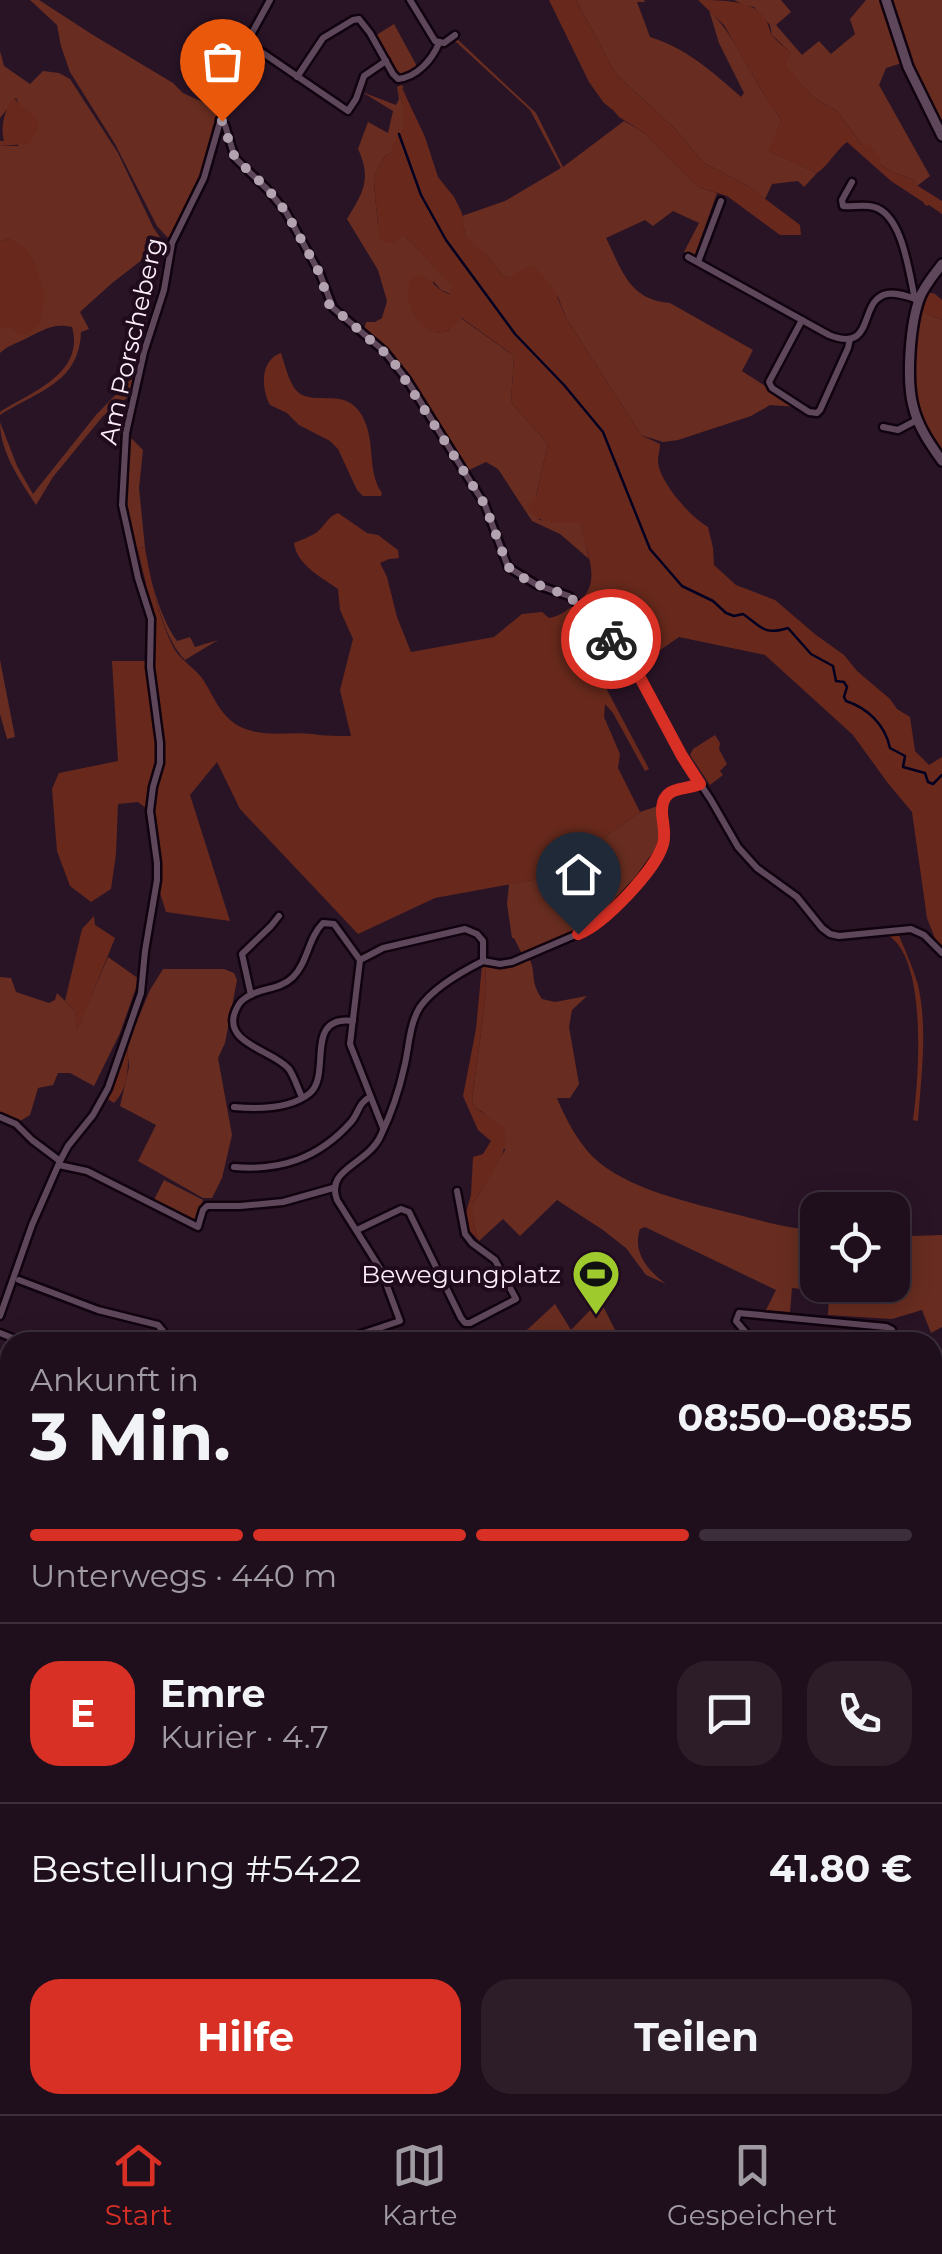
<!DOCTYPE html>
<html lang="de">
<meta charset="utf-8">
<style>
body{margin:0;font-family:Montserrat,sans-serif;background:#2c1d29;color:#f1f3f6;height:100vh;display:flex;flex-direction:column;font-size:38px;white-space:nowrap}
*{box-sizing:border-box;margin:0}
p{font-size:32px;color:#a19ca3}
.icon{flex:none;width:55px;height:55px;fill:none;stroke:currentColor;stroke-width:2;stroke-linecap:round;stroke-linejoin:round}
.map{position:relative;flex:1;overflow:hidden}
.details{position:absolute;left:0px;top:1332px;width:942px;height:782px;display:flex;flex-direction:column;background:#1f0f1c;border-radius:30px 30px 0 0;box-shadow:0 5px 25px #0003,0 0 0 2px #3c2f3b}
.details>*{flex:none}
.tools{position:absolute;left:800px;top:1192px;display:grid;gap:20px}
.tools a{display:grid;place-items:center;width:110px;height:110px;border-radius:20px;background:#1f0f1c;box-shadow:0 5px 25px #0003,0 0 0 2px #3c2f3b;font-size:50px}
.pin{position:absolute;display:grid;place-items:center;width:85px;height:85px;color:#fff;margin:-102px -42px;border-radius:50% 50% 50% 0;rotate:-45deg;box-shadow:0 0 10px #0007}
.pin .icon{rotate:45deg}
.courier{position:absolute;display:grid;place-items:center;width:100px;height:100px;margin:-50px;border:8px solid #d93025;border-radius:50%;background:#fff;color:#222;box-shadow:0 2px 12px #0007}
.summary em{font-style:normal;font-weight:700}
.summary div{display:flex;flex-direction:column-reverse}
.summary{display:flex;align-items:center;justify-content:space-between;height:170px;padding:0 30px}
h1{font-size:65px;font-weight:700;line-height:75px}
.bar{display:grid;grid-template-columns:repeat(4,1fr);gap:15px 10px;align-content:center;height:120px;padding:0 30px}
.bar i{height:12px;border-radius:8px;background:#3c2f3b}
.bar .selected{background:#d93025}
.bar p{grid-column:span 4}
.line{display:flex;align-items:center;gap:25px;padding:0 30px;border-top:2px solid #3c2f3b}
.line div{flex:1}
.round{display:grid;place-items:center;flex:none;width:105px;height:105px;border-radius:30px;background:#2c1d29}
.button{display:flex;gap:20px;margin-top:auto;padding:20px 30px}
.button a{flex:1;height:115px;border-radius:30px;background:#d93025;color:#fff;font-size:40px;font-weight:700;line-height:115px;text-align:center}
.button a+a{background:#2c1d29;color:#f1f3f6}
.tabs{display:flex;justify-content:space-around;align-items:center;height:140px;border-top:2px solid #3c2f3b;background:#1f0f1c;font-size:28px;color:#a19ca3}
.tabs a{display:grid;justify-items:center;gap:5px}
.tabs .selected{color:#d93025}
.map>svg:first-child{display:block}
</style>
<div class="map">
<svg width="942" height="2114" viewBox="0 0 942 2114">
<rect width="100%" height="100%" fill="#291426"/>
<path fill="#351b31" d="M811 2105H878L882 2114H816Z"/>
<g fill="#682d20">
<path d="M30 0H39L93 35 173 83 183 93 220 110 201 179 172 237H167L157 226 115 144 70 72 61 46 57 25Z"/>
<path d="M576 0H644L645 2H637L650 37C686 48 713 72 741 97L744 93 719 43 709 10C740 41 754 86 782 120L769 151 817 173 804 187 798 181 772 184 765 199 748 186 704 163 675 129 615 73Z"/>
<path d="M734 0H781L791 12 776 25 802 55 819 41 831 54 855 34 850 19 866 0H881L902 63 886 68 879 85 930 176 917 186 914 180 890 171 880 164 862 145 837 111 814 98 785 66 790 52 772 35 770 25 754 7 744 5Z"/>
<path d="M889 0H942V131L911 66Z"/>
<path d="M394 24 418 68 401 76 397 75 375 36Z"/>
<path d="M456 38 536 113 563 167 624 121 643 132 698 187 717 193 694 257 684 252 699 223 673 211 653 226 645 220 606 238C622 270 629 300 670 303L753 350 742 371 798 407 770 405 751 416 678 440 663 442 641 435 566 318 558 297 503 276 487 256 470 242 465 235 462 216 505 201 561 168 530 110 454 40Z"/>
<path d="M0 51 4 66 30 84 43 71 59 73 70 79 118 153 153 227 167 248V252L160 251 148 255 111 284 80 312 89 329 81 332C79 384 37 391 0 415V412C31 392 85 374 72 327 52 322 40 332 23 340 14 344 8 346 0 353V328H13L10 239 0 241V146H18L19 104 16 98 0 118Z"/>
<path d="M402 85 409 100 403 88 398 90 403 104V131L390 154 385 156 376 173 374 183 378 226 404 235 453 285 451 294 441 290 433 281 437 333 448 331 461 318 514 356 511 402 548 444 536 496 539 520 578 522 581 525 589 559 560 534 532 521 498 469 486 462 467 471 404 372 364 330 366 322H375L382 318 387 301 378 270 347 219C363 193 372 179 358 149L368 122 388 133 393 111 362 92 396 105 399 99 397 87Z"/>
<path d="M922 307 927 314 942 320V457C906 408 911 363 922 307Z"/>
<path d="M138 368 132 394 103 416 53 477 36 505C20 480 0 452 0 422L17 466 33 494 96 415 131 379Z"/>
<path d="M127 434 143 450 139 488 145 548 141 547 138 550 147 595 141 580 124 502Z"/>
<path d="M150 577C157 599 163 622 177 641L190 637 195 647 218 640 185 660C165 639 158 605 150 577Z"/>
<path d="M0 660 15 737 7 739 0 714Z"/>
<path d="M661 805 663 852 626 899 604 921 591 931 523 956 514 938H512L507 904 509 884 549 877 640 812Z"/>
<path d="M108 957 139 979 120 1033 94 1086 70 1073H58L53 1085 38 1088 30 1115 20 1121 0 1115V977L11 978 16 992 49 1003 55 1000 57 993 75 1011 77 1030Z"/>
<path d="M529 958C537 974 529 980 542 999L555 1002 587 996 572 1010 569 1027 579 1084 570 1098H557C565 1118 578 1142 593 1157 626 1189 691 1203 735 1214 762 1221 789 1229 817 1230L818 1285H892L893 1244 910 1243 911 1236 942 1235V1327L931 1333 922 1310 892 1319 828 1315 829 1292 792 1288 790 1312 766 1310 776 1290 645 1227 640 1229C632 1252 648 1271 666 1284L646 1275 626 1248 603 1230 557 1200 520 1236 503 1219 479 1241C473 1230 476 1220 470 1209L505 1150C498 1133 493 1115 475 1108L472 1101 486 994 485 964Z"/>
<path d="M163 969H224L234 973 237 980 225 1043 218 1058 232 1135 222 1178 212 1198H203L138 1161 156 1125 120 1106 129 1067 127 1045 150 990Z"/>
<path d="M164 1180 203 1200 196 1222 153 1202Z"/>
<path d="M600 1300 621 1342H507L528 1329 555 1304 571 1330Z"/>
<path d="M933 2041 936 2044 942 2042V2101L937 2085 933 2086Z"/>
</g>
<g fill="#68291c">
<path d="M549 0H576L615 73 675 129 704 163 748 186 800 225 801 235H780L727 196 698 187 643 132 619 117 613 110 604 103 589 82Z"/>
<path d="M698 0C718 0 747 0 761 13 768 20 768 27 772 35 776 41 785 47 790 52L786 66 814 98 837 111 862 145 869 144 880 158V164L890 171 914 180 918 186 942 201V214L929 205 926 206 923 202 891 181 847 142C835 151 830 164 817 173L768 151 782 120 770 105 724 25Z"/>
<path d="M401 86 425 137 438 177 454 197 462 213 465 235 487 256 503 276 508 278 531 265C551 280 557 295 566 318L641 435 660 444C660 450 658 455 658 461 658 480 691 518 708 527L713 548 714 565 736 585 775 600 816 635 844 655 857 671 890 699 897 709 910 717 915 751 929 765 942 757V950L936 941 927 918 912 812 887 782 853 735 765 655 679 637 606 688 649 769 645 771 613 713 605 704 604 717 620 754 618 768 640 812 549 877 435 898 358 934 240 809 217 762 190 795 230 921 166 912 160 893 162 865 151 812 138 802 118 804 116 854 111 889 91 902 70 886 57 851 52 789 59 773 118 761 112 661H146L150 658 146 584 138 550 140 547 145 548C150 577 161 629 177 653 185 663 197 670 204 681 215 699 222 719 243 728 267 738 290 731 312 734 325 736 337 736 351 736L340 690 353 639 340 610 338 589C321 577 297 565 294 543 301 540 309 537 316 533 325 526 327 517 338 513L367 533 378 535 398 550 399 558 389 559 380 563 387 577 397 617 411 652 494 637 522 614 542 612 549 618C561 616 568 609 578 602 604 582 585 552 581 525L578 523C558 522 536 526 527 506L536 496 548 444 511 402 514 356 462 318C457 322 454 327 449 330 425 344 394 299 414 275 434 277 434 290 450 294L452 285 404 235 393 244 384 242 379 237 374 183 376 173 385 156 390 154 398 134 403 131V104L398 90Z"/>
<path d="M13 97C28 116 52 114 29 144L0 146V141H4C0 125 5 110 13 97Z"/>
<path d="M10 239 26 248 34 261 45 295 40 324 28 335H19L12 328H0V241Z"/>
<path d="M928 292 935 294 942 300V320L927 314 922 307Z"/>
<path d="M281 353C285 365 288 379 295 389 309 408 342 387 359 411 378 437 365 469 382 493L381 496H363L357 490 338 449 330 441 299 425 287 413 270 405C261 388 260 360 281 353Z"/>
<path d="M715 735 720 743 719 749 727 764 720 771 723 775 710 785 690 755 693 749Z"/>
<path d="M94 916 95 925 115 938 77 1032 75 1011 65 1001 82 929Z"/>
<path d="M898 933C905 950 913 968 918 985 928 1029 921 1077 918 1121L913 1120C919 1081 928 956 887 935Z"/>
<path d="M485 964 486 994 472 1101 475 1108C486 1113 491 1121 503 1126 514 1156 482 1182 471 1209 476 1220 473 1230 479 1241L468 1229 465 1216 471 1195 473 1157 483 1154 491 1141 478 1130 463 1096 476 1029 482 965Z"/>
<path d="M127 1045C129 1065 129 1088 114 1103L106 1098 120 1065 123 1051Z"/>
<path d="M671 2105H737L717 2114H645Z"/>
</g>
<g fill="#020021">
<path d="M942 1920V1991L933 1995V1927Z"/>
<path d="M0 2046 10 2047V2105H283L293 2107 671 2105 645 2114H67L0 2106Z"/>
</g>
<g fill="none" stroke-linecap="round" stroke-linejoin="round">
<path stroke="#020021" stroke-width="2.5" d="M399 134 421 195 446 240 515 334 564 385 603 432 650 549 682 586 713 601 726 613 734 616 743 614C761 626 763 636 788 628L811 654 833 666 836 681 844 682 847 687 844 697 846 701C867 708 885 724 890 748L905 756 903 767 925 773 928 782 933 784 942 775"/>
<g stroke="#10020e" stroke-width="11">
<g id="street">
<path d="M410 0 435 41 444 43 455 35"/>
<path d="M247 42 348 111 356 99 364 76 386 61"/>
<path d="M297 77 323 38 353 20 359 19 370 33 393 74 398 79C417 77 432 60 439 43"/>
<path d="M220 120 225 125 235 158 267 189 286 212 320 274 333 308 384 351 407 380 485 505 508 567 537 585 569 596 618 646 637 670 682 756 711 800 738 847 757 868 797 897 822 928 830 934 839 936 911 929 924 935 942 953"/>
<path d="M852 182 842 200 843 206C853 207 864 204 874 207 903 215 909 274 915 299"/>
<path d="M688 257 829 335C877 354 857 300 887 294 897 292 909 297 919 300"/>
<path d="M698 262 721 201"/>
<path d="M802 320 769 382 772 388 809 412 817 413 820 410 848 348 850 339"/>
<path d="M883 427 898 430 917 420"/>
<path d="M251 995 242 954 271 926 279 916"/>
<path d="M302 1097C298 1089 294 1076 289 1069 273 1050 223 1044 235 1012 237 1007 239 1002 244 999 258 987 279 991 293 977 308 962 308 938 323 923L334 924 360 960"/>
<path d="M234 1107C257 1109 291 1109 310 1093 332 1074 303 1015 353 1021"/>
<path d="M0 1117 16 1124 32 1140 60 1161"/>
<path d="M383 1128 350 1044 360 960 383 948 465 929 477 934 483 941V961"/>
<path d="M59 1165 87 1171 198 1227 203 1210 207 1206H240L283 1202 333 1188"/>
<path d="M234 1167C281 1171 319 1158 351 1122 359 1113 358 1103 370 1097"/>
<path d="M357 1230 401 1209 409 1212 461 1318 465 1323H470L516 1299 495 1260 472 1243 465 1234 457 1191"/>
<path d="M19 1280 98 1310 158 1325 163 1331V1342"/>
<path d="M0 1316 32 1225 60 1161 68 1146 93 1115 108 1088 141 993 145 951 157 880V863L150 811 153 787 160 763V743L150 667 151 619 138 578 122 505 126 433 144 352 164 290 172 243 204 178 233 76 247 42 270 0"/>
<path d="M0 1333 23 1342"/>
<path d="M337 1342 400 1321 381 1270 337 1200C325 1168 368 1165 381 1135 391 1114 399 1091 404 1068 409 1049 409 1024 420 1007 434 987 461 972 483 961L500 964 512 962 587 930 608 914 640 880 660 852 665 836 662 804 666 796 673 791 700 785"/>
<path d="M747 1342 748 1335 736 1321 739 1313 886 1327 892 1330 895 1342"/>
<path d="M932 1383 942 1384"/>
<path d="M932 1435 942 1434"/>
<path d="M0 1456 10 1463"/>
<path d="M0 1670 10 1675"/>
<path d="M932 1697 942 1698"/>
<path d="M0 1745 10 1750"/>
<path d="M932 1784 942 1772"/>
<path d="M0 1821 10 1801"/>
<path d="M932 1825 942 1841"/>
<path d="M0 1849 10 1855"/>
<path d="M932 1881 942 1874"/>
<path d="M932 2023 942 2017"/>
<path d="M919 2105 922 2114"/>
<path d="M0 2110 27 2114"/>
</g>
</g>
<g stroke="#10020e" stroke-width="14">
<g id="secondary">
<path d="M886 0 908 67 942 136"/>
<path d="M942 264C934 275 925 285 920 297 910 323 906 379 913 406 918 427 930 444 942 461"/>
<path d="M932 1505 942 1499"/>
<path d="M0 1608 10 1603"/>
<path d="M0 1996 10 1998"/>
<path d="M178 2105 179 2114"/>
</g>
</g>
<g stroke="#10020e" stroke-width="15">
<g id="primary">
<path d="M932 1670 942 1668"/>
<path d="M0 1903 10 1906"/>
</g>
</g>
<use href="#street" stroke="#5f475b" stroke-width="6"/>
<use href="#secondary" stroke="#5f475b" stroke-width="9"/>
<use href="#primary" stroke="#9f83b9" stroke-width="10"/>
<g stroke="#9a8897" stroke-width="6">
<g id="rail">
<path d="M932 1715 942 1717"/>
<path d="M0 1960 10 1962"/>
<path d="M2 1986 10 1985"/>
</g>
</g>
<use href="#rail" stroke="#1f0b1c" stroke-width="2.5" stroke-dasharray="8" stroke-linecap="butt"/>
</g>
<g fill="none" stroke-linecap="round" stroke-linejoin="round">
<path stroke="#b3a2b0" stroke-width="10" stroke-dasharray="0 18" d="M222 121 235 158 267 188 286 212 320 274 329 304 391 358 444 440 485 505 508 567 528 581 569 596 611 639"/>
<path stroke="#d93025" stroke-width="12" d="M578 934C603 925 656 870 663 844 668 830 657 811 665 798 671 787 689 789 700 784L682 756 636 670 611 639"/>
</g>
<defs>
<g id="stadium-pin" transform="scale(2.5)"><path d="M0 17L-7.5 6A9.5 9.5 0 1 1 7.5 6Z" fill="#9eca2e" stroke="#1f0b1c"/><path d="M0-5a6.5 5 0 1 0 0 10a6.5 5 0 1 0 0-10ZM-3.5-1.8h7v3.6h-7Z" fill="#111"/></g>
</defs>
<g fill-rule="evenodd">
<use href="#stadium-pin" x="596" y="1274"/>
</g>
<g text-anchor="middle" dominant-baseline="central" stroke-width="8" stroke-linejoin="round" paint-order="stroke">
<g font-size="25" fill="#fdeefa" stroke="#1f0b1c">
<text transform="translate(131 341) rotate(-77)">Am Porscheberg</text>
</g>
<g font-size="25" fill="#fdeefa" stroke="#1f0b1c" text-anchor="end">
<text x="561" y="1274">Bewegungplatz</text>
</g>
</g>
</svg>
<div class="tools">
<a><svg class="icon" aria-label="locate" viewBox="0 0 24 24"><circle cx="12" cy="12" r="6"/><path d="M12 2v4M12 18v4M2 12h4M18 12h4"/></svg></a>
</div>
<div class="pin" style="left:222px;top:121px;background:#ea580c"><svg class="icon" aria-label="bag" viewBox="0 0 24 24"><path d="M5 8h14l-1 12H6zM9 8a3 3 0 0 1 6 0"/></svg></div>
<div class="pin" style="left:578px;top:934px;background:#1f2937"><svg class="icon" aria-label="home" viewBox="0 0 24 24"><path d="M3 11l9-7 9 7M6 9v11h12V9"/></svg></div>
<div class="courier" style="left:611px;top:639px"><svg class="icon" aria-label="bike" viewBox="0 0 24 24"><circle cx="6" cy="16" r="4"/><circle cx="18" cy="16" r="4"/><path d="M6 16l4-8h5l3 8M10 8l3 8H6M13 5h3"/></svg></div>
<section class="details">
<div class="summary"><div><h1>3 Min.</h1><p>Ankunft in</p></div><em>08:50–08:55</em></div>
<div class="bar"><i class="selected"></i><i class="selected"></i><i class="selected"></i><i></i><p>Unterwegs · 440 m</p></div>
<div class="line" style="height:180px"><b class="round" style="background:#d93025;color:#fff">E</b><div><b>Emre</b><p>Kurier · 4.7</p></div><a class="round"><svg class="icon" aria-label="chat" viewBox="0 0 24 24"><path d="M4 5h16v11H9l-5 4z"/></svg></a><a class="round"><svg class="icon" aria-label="phone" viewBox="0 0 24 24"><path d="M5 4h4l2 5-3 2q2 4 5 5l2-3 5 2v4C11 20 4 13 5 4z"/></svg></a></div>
<div class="line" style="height:130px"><div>Bestellung #5422</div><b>41.80 €</b></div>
<div class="button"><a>Hilfe</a><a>Teilen</a></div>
</section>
</div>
<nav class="tabs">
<a class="selected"><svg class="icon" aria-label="home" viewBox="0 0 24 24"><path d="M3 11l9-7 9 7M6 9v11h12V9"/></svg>Start</a>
<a><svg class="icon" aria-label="map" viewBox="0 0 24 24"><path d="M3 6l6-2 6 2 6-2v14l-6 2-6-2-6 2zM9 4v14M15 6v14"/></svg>Karte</a>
<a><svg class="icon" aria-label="saved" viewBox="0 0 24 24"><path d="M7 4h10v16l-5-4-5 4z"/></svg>Gespeichert</a>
</nav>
